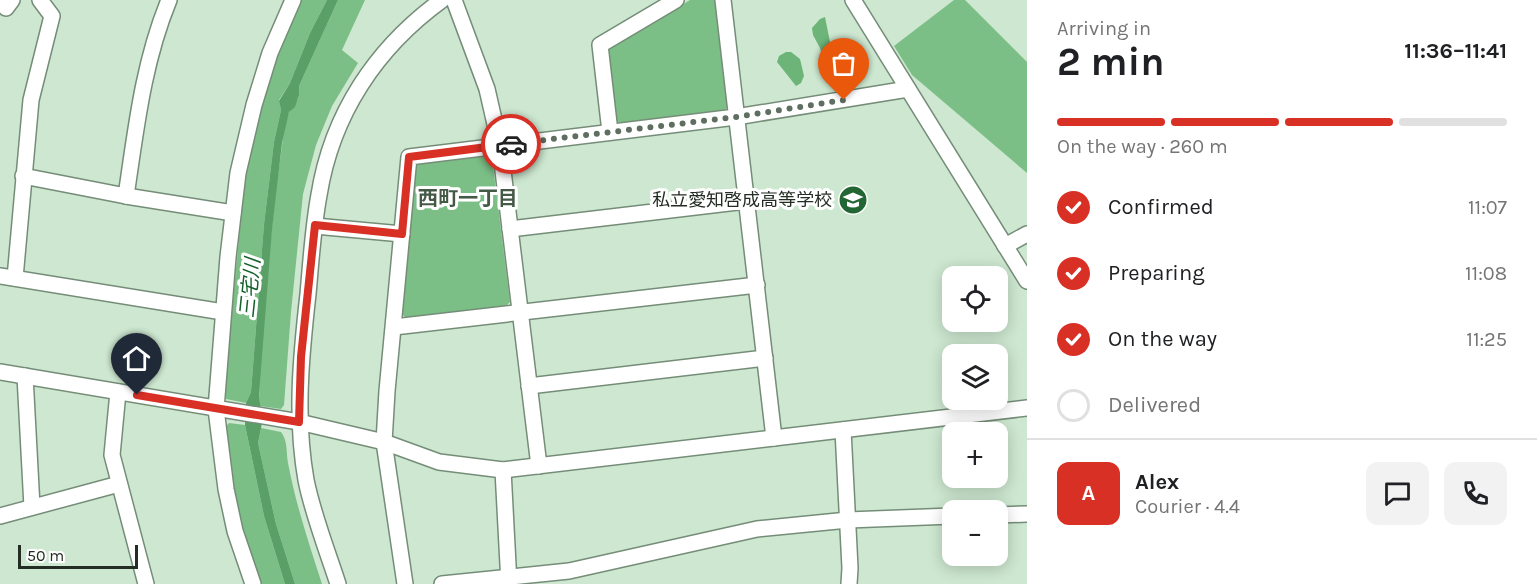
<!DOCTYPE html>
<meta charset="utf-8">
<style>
body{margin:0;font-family:Karla,"Noto Sans JP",sans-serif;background:#f2f2f2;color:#202124;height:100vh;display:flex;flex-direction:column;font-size:22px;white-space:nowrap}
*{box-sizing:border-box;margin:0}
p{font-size:20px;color:#757577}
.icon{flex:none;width:33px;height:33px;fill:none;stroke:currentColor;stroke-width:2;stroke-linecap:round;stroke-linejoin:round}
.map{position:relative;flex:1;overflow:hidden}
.panel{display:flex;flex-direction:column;background:#fff;width:510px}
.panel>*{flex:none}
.tools{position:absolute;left:942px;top:266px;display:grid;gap:12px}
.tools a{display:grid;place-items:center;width:66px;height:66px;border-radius:12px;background:#fff;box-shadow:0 3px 15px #0003;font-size:30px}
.scale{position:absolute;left:18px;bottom:15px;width:120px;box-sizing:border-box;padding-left:6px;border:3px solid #232d24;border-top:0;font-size:16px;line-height:21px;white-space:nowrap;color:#232d24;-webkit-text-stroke:4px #fff;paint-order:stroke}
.pin{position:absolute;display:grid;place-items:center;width:51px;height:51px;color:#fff;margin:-62px -26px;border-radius:50% 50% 50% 0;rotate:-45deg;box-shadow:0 0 6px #0007}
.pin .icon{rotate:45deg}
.courier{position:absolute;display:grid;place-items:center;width:60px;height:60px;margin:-30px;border:4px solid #d93025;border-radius:50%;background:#fff;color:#222;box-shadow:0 2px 8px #0007}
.head em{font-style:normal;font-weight:700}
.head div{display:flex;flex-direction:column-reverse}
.head{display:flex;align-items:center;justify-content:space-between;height:102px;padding:0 30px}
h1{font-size:39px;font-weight:700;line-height:45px}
.bar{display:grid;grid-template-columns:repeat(4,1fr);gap:9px 6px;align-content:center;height:72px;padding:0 30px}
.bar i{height:8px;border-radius:4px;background:#e0e0e0}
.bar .active{background:#d93025}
.bar p{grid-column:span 4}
.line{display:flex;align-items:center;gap:15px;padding:0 30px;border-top:2px solid #e0e0e0}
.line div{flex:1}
.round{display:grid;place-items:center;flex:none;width:63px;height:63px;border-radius:12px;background:#f2f2f2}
ol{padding:0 30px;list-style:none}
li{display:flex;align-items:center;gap:18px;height:66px}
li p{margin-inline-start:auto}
li .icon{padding:6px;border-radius:50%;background:#d93025;color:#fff;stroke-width:4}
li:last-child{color:#757577}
li i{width:33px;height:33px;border:3px solid #e0e0e0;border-radius:50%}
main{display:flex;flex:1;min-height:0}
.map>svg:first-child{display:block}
</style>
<main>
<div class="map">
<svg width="1027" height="584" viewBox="0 0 1027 584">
<rect width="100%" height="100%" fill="#cde7d0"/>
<g fill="#7bbf86">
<path d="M299 0H327L310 33 290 83 279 100 281 110 274 142 264 224 251 392 246 403 226 399 224 394 246 165 265 88 285 32Z"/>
<path d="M338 0H365L342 50 358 63 332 106 316 145 303 194 291 312 284 405 281 409 260 406C257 375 262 341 265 310 269 255 274 201 282 146 283 136 285 125 288 115 293 102 300 105 299 86Z"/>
<path d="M690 0H716L729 105 723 112 620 124 615 119 608 54 610 48Z"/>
<path d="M954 0H965L1027 62V173L912 75 894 46Z"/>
<path d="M487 154 492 158 510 302 506 306 407 319 401 313 414 167 420 162Z"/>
<path d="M229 423 245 425 264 516 285 584H259L235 507 224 428Z"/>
<path d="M261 428 281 432C288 441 286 452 288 463 296 505 309 544 322 584H295L276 524 258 443Z"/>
</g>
<g fill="#6db479">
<path d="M825 17 830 42 851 50 858 56 860 72 857 77 845 81 836 78 824 63 820 48 813 35 812 28 820 19Z"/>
<path d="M786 52H791L800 59 804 76 801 83 796 86 777 62 779 56Z"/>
</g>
<path fill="#599f66" d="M327 0H338L299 86V95L295 107 289 112 282 143 272 230 259 394 262 423 258 443 276 524 295 584H285L264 516 245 425 246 403 251 392 264 224 274 142 281 110 279 101 290 83 310 33Z"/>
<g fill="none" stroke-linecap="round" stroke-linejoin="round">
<g stroke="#758d78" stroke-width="18">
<g id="minor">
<path d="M2 0 6 8 12 0"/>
<path d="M454 0 487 89 500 146 539 466"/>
<path d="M723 0 774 438"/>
<path d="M853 0 1027 281"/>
<path d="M610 132 600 45 676 0"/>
<path d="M23 176 126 196 233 213"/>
<path d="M126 196C136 129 143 63 169 0"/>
<path d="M315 226 402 234"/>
<path d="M510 229 746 201"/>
<path d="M1005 246 1027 234"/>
<path d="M0 276 223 312"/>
<path d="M15 278 31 100 52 16 40 0"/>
<path d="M394 327 757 285"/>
<path d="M0 372 299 422 384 442 439 462 503 470 1027 408"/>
<path d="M25 376 32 507"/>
<path d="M529 386 765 358"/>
<path d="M118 392 112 455 146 584"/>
<path d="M843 430 850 568 849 584"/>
<path d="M503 470 509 584"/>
<path d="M998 515 1027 514"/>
<path d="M0 516 119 484"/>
<path d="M253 584 235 531 226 489 216 409 228 257 238 173 254 105 270 53 293 0"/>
<path d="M338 584C327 550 313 515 306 480 295 418 301 356 308 294 311 261 313 227 319 195 332 114 376 48 442 0"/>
<path d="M405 584 384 442 387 391 409 157 736 117 908 89"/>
<path d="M442 584 569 571 757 529 848 520 952 516"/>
</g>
</g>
<use href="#minor" stroke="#fff" stroke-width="15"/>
</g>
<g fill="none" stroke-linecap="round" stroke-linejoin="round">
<path stroke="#5e6e60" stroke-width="6" stroke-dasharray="0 10.8" d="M511 144 736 117 844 100"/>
<path stroke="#d93025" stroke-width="8" d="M137 395 299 422 301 357 315 225 402 234 409 157 511 144"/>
</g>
<defs>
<g id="school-disc" transform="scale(1.5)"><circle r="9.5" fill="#226733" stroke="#fff"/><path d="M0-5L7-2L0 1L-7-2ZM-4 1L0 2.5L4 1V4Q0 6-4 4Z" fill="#fff"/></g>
</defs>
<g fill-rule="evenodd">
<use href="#school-disc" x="853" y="200"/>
</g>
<g text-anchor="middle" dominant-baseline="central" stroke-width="6" stroke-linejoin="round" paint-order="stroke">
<g font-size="18" fill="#232d24" stroke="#fff" text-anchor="end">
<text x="832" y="200">私立愛知啓成高等学校</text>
</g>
<g font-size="20" font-weight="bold" fill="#445a47" stroke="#fff">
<text x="468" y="198">西町一丁目</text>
</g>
<g font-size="20" font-style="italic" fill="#14612b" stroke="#fff">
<text transform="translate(250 288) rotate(-84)">三宅川</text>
</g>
</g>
</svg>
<div class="tools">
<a><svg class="icon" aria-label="locate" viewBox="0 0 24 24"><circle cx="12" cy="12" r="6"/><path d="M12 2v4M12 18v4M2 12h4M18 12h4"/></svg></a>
<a><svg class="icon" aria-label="layers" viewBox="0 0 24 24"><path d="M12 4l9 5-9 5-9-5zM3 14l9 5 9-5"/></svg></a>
<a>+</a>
<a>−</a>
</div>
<div class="scale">50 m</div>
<div class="pin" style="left:844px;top:100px;background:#ea580c"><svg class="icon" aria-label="bag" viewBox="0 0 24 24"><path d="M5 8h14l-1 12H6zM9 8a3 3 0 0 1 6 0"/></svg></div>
<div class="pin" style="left:137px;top:395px;background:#1f2937"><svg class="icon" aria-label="home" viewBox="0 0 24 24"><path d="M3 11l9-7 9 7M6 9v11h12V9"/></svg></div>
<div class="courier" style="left:511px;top:144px"><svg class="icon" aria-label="car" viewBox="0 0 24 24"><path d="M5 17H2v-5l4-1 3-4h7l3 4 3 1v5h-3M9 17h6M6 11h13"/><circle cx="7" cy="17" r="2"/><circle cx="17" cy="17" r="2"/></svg></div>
</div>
<section class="panel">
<div class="head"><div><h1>2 min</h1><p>Arriving in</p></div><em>11:36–11:41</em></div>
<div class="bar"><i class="active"></i><i class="active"></i><i class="active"></i><i></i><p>On the way · 260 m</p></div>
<ol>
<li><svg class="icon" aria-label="check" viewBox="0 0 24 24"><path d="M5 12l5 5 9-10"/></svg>Confirmed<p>11:07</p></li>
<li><svg class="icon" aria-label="check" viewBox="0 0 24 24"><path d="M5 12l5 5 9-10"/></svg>Preparing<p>11:08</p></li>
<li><svg class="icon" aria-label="check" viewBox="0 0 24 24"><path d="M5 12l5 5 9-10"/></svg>On the way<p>11:25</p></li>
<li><i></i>Delivered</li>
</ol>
<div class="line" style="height:108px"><b class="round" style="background:#d93025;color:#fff">A</b><div><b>Alex</b><p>Courier · 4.4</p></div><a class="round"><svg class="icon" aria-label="chat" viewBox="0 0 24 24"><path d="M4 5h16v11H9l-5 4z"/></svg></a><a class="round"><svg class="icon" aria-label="phone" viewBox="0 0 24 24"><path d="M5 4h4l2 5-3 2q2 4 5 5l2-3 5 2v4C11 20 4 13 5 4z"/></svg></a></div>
</section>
</main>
